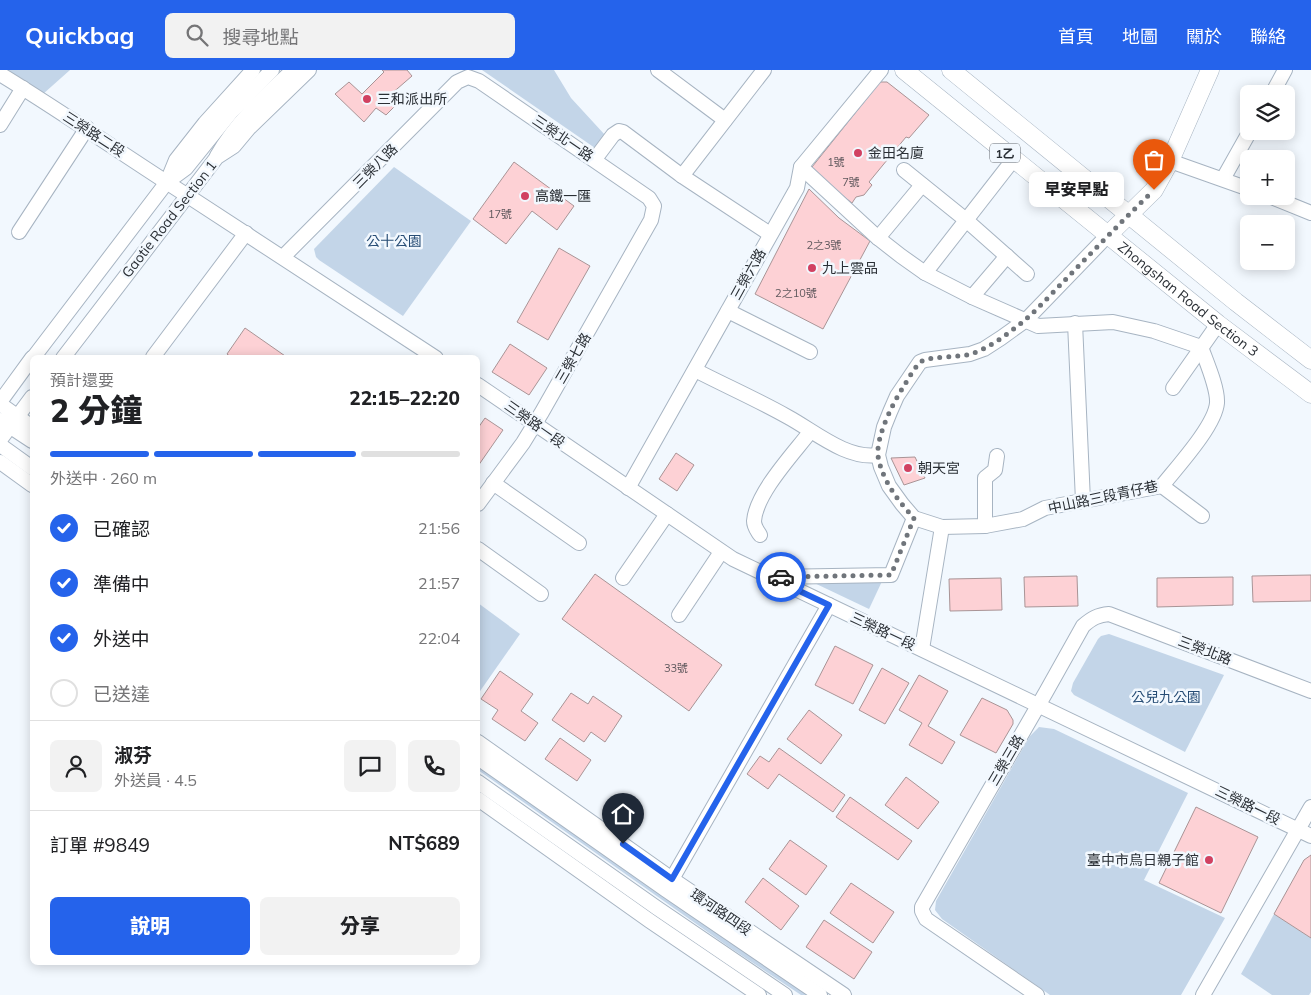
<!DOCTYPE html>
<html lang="zh-TW">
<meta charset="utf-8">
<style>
body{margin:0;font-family:Mulish,"Noto Sans TC",sans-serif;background:#f2f2f2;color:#202124;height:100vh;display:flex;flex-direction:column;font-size:19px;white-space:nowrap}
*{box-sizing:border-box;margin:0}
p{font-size:16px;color:#757577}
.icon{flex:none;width:28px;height:28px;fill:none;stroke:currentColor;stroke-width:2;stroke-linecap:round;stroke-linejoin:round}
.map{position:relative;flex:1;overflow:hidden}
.sheet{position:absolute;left:30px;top:285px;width:450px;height:610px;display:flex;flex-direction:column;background:#fff;border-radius:8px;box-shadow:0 2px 12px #0003}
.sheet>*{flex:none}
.fabs{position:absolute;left:1240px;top:15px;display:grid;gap:10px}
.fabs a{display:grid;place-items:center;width:55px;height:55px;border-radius:8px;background:#fff;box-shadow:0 2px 12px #0003;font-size:25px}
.pin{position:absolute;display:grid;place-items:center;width:42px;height:42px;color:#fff;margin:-51px -21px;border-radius:50% 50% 50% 0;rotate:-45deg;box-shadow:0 0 5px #0007}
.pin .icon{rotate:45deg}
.courier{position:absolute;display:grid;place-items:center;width:50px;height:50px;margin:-25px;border:4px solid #2563eb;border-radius:50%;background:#fff;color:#222;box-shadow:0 1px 6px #0007}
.bubble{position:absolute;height:35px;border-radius:8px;background:#fff;box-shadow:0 2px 12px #0003;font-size:16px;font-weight:800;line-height:35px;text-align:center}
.headline em{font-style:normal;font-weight:800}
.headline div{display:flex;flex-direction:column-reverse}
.headline{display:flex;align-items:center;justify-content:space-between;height:85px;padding:0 20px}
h1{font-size:32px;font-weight:800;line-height:38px}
.bar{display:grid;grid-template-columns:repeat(4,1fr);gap:8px 5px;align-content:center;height:60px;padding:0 20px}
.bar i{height:6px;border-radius:4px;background:#e0e0e0}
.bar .current{background:#2563eb}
.bar p{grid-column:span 4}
.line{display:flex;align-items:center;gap:12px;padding:0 20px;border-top:1px solid #e0e0e0}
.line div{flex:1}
.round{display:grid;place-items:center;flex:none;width:52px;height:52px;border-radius:8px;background:#f2f2f2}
ol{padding:0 20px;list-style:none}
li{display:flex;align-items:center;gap:15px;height:55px}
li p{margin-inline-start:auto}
li .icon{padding:5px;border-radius:50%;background:#2563eb;color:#fff;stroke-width:4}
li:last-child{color:#757577}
li i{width:28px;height:28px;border:2px solid #e0e0e0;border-radius:50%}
.primary-button{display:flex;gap:10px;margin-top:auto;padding:10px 20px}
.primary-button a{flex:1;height:58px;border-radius:8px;background:#2563eb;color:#fff;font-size:20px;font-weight:800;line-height:58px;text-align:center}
.primary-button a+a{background:#f2f2f2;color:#202124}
header{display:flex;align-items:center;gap:30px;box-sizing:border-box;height:70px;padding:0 25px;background:#2563eb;color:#fff}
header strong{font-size:24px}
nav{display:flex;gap:28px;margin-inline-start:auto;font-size:18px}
.search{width:350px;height:45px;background:#f2f2f2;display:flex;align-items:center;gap:12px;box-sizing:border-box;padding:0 18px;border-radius:8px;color:#757577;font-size:19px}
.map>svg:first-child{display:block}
</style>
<header>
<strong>Quickbag</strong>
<div class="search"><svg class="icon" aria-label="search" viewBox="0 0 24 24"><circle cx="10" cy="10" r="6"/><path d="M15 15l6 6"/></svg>搜尋地點</div>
<nav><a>首頁</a><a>地圖</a><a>關於</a><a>聯絡</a></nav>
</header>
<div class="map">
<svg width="1311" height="925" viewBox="0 0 1311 925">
<rect width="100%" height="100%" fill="#f2f8fe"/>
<g fill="#c3d5e8">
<path d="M6 0H70L43 24Z"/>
<path d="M482 0H554L571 28 605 65 595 78Z"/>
<path d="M394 97 471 151 403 246 319 190 316 187 314 179Z"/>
<path d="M884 507 869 539 808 510Z"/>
<path d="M478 533 520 564 478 624Z"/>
<path d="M1109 564 1224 605 1185 682 1074 625 1071 621 1073 613 1098 569 1101 566Z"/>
<path d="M1039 657 1054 659 1188 723 1144 810 1225 848 1181 925H1050L942 849 935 840 936 831 1030 666Z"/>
<path d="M478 693 811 925H801L729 877 478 700Z"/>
<path d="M1274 844 1311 868V922L1309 925H1272L1241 904Z"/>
</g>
<g fill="#fdd1d5" stroke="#a99496">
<path d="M382 0H407L412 6 390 25 399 32 386 45 376 38 364 52 335 24 349 12 362 24 384 2Z"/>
<path d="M880 12H887L929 45 909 68 906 67 869 112 872 115 864 125 856 127 852 133 812 102V97Z"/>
<path d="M514 92 574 136 557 160 532 141 506 174 473 149Z"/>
<path d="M809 119 839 148 870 171 823 259 755 224Z"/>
<path d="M559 178 590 196 548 270 517 252Z"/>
<path d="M245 258 288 288H232L227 284Z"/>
<path d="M510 274 547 298 529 325 492 302Z"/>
<path d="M485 348 503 360 478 396V358Z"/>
<path d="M676 383 694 395 677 421 659 409Z"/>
<path d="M915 387 925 408 904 415 891 388Z"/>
<path d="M595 504 722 595 689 641 562 549Z"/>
<path d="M1311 505V531L1253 532 1252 506Z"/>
<path d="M1077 506 1078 536 1025 537 1024 507Z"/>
<path d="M1233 507V535L1157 537V508Z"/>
<path d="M1001 508 1002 540 950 541 949 509Z"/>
<path d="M835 576 873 595 853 634 815 615Z"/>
<path d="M882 598 909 613 885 654 859 640Z"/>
<path d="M500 601 533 624 521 641 538 653 525 671 492 649 498 640 481 629Z"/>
<path d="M919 605 948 621 928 656 955 672 942 694 909 675 922 653 899 640Z"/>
<path d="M571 623 588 634 593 626 622 646 605 672 591 662 584 672 552 650Z"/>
<path d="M982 628 1007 640 1013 650V654L996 683 960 665Z"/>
<path d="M809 640 842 665 821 694 787 669Z"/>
<path d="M560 668 591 690 577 711 545 689Z"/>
<path d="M779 678 845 725 833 742 779 704 768 719 747 704 760 686 769 692Z"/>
<path d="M906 707 939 732 918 759 885 735Z"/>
<path d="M850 727 912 771 898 790 836 747Z"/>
<path d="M1196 737 1258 767 1221 843 1159 813Z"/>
<path d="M790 770 827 796 806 825 769 799Z"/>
<path d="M1311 785V868L1274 844 1304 790Z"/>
<path d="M763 808 799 836 781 860 745 832Z"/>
<path d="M851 813 894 842 873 873 830 843Z"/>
<path d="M824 850 872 882 854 909 806 877Z"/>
</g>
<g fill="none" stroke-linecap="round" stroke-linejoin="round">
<g stroke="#a7b4c2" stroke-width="16">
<g id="minor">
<path d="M658 0 725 50"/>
<path d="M0 4C64 43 125 86 188 126 270 180 353 233 436 288"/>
<path d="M1272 24 1285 0"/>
<path d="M0 55 23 18"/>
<path d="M217 86C236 52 265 26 293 0"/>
<path d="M595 89 613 65 619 61 623 62 682 106 770 164"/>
<path d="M1170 91 1249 119"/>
<path d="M801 97 878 168 901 186 925 203 972 227 1038 256 1113 252 1154 261 1201 277C1206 291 1218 318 1217 333 1215 356 1177 397 1162 416L1045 438 1023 449 985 456 942 457 914 448 902 434 889 416 881 397 878 385 884 357 890 342 897 326 920 292 925 290 970 284 984 279 1001 268 1026 250 1108 165"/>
<path d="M904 100 966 150 1027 204"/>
<path d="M682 106 764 0"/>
<path d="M1223 109 1250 61"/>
<path d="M167 112 186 98 231 42 272 0"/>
<path d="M1269 126 1311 143"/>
<path d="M19 162 87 58"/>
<path d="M878 168 922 115"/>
<path d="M283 187 457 12 468 7 479 11 649 128 654 136 651 150 542 342 523 373 478 434"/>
<path d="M925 203 1013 90"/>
<path d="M972 227 1007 186"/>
<path d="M728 241 810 282"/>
<path d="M1075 253 1083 431"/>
<path d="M153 287 246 163"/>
<path d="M33 288 167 112 176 90 205 53 253 0"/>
<path d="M63 288 217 87 234 76 249 58 309 0"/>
<path d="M695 300C726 316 758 330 788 347 814 361 847 390 878 385"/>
<path d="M478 315 733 489 1311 766"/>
<path d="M1173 318 1218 254"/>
<path d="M0 332 32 288"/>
<path d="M0 334 32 357"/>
<path d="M0 350 32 371"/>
<path d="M0 370 32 327"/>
<path d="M0 375 32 398"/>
<path d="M0 392 32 415"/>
<path d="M493 413 579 473"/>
<path d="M1162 416 1202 446"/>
<path d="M628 418 797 118 801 97 881 0"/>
<path d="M985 456V408L995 400 997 386"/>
<path d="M760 465C757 460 754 457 754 451 756 423 794 383 810 362"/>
<path d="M478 479 541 524"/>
<path d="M773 507 891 505 914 448"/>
<path d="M623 508 667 444"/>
<path d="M679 545 721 482"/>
<path d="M922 579 942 457"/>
<path d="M478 672 672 809 844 925"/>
<path d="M478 688 666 820 820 925"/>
<path d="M478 712 657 838 785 925"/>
<path d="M478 729 650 851 759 925"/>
<path d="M672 809 829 535"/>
<path d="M1037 925 926 849 922 841V837L1046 622 1083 556C1092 548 1098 545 1109 544L1311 621"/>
<path d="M1203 925 1311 737"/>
</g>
</g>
<g stroke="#a7b4c2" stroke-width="19">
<g id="major">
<path id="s1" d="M904 0 1218 254 1311 324"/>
<path d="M951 0 1236 232 1311 290"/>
<path d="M1108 165 1154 120 1170 91 1210 0"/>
</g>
</g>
<use href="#minor" stroke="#fff" stroke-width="14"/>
<use href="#major" stroke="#fff" stroke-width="18"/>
</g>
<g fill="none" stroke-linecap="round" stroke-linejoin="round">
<path stroke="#70757b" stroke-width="5" stroke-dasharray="0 9" d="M781 507 891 505 914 448C898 431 882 410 878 386 876 367 892 335 902 319 908 310 914 297 922 291 928 287 960 287 971 284 990 278 1009 263 1025 250 1040 237 1054 221 1068 207 1096 178 1124 149 1154 120"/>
<path stroke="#2563eb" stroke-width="6" d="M623 774 672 809 829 535 770 507H781"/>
</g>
<g fill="#d14161" stroke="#f2f8fe" stroke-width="2">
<circle cx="367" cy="29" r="5"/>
<circle cx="858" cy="83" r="5"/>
<circle cx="525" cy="126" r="5"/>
<circle cx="812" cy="198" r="5"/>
<circle cx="908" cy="398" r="5"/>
<circle cx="1209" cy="790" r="5"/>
</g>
<g text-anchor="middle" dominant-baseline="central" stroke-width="5" stroke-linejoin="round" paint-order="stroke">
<g font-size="11" fill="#5f585d">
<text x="836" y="92">1號</text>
<text x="851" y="112">7號</text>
<text x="500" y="144">17號</text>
<text x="824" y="175">2之3號</text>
<text x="796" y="223">2之10號</text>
<text x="676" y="598">33號</text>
</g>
<rect fill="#f2f8fe" stroke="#666b71" stroke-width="1" x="990" y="73.5" width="30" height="19" rx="4"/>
<g font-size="12" font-weight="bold" fill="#2a2f35">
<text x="1005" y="83">1乙</text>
</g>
<g font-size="14" fill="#2a2f35" stroke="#f2f8fe" text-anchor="start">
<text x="377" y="29">三和派出所</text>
<text x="868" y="83">金田名廈</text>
<text x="535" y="126">高鐵一匯</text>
<text x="822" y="198">九上雲品</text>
<text x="918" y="398">朝天宮</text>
<text x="1199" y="790" text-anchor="end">臺中市烏日親子館</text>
</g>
<g font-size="14" fill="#2a2f35" stroke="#f2f8fe">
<text transform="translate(94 64) rotate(33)">三榮路二段</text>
<text transform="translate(563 68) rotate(34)">三榮北一路</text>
<text transform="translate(375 96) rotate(-45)">三榮八路</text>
<text transform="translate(169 149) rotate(-52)">Gaotie Road Section 1</text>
<text transform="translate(748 204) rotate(-61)">三榮六路</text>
<text stroke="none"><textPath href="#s1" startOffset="365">Zhongshan Road Section 3</textPath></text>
<text transform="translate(573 288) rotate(-60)">三榮七路</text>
<text transform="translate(535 354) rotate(35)">三榮路一段</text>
<text transform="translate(1103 427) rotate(-12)">中山路三段青仔巷</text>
<text transform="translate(883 561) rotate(25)">三榮路一段</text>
<text transform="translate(1205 580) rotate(21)">三榮北路</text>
<text transform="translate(1006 690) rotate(-60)">三榮三路</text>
<text transform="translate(1248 735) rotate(26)">三榮路一段</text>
<text transform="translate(721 842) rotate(34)">環河路四段</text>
</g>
<g font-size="14" fill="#274d75" stroke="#f2f8fe">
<text x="394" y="171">公十公園</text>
<text x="1166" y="627">公兒九公園</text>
</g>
</g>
</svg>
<div class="fabs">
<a><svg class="icon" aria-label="layers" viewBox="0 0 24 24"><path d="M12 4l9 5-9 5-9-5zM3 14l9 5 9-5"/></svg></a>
<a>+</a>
<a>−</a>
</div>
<div class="pin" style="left:1154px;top:120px;background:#ea580c"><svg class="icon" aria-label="bag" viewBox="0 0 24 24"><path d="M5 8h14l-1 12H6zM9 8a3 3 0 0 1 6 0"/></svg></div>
<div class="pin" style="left:623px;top:774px;background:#1f2937"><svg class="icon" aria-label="home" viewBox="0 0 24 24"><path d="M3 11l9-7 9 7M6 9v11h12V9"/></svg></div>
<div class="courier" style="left:781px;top:507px"><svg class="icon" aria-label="car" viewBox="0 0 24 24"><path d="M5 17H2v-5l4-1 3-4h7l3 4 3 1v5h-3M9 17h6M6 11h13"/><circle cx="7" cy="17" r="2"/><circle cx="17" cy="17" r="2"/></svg></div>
<div class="bubble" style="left:1029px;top:102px;width:95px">早安早點</div>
<section class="sheet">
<div class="headline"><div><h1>2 分鐘</h1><p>預計還要</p></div><em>22:15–22:20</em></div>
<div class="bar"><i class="current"></i><i class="current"></i><i class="current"></i><i></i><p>外送中 · 260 m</p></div>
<ol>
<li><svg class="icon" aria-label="check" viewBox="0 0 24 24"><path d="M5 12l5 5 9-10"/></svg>已確認<p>21:56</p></li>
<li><svg class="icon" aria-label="check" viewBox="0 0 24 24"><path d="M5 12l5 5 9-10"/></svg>準備中<p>21:57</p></li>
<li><svg class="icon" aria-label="check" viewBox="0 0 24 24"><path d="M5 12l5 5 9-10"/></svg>外送中<p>22:04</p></li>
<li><i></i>已送達</li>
</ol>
<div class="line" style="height:90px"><a class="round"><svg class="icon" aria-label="person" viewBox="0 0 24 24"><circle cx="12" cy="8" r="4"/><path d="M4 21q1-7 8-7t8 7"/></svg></a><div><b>淑芬</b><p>外送員 · 4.5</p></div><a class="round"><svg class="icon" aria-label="chat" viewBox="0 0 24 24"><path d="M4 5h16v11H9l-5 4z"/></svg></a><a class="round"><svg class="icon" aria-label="phone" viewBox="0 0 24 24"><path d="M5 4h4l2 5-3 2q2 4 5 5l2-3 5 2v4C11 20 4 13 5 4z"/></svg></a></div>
<div class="line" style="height:65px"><div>訂單 #9849</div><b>NT$689</b></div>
<div class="primary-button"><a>說明</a><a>分享</a></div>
</section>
</div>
